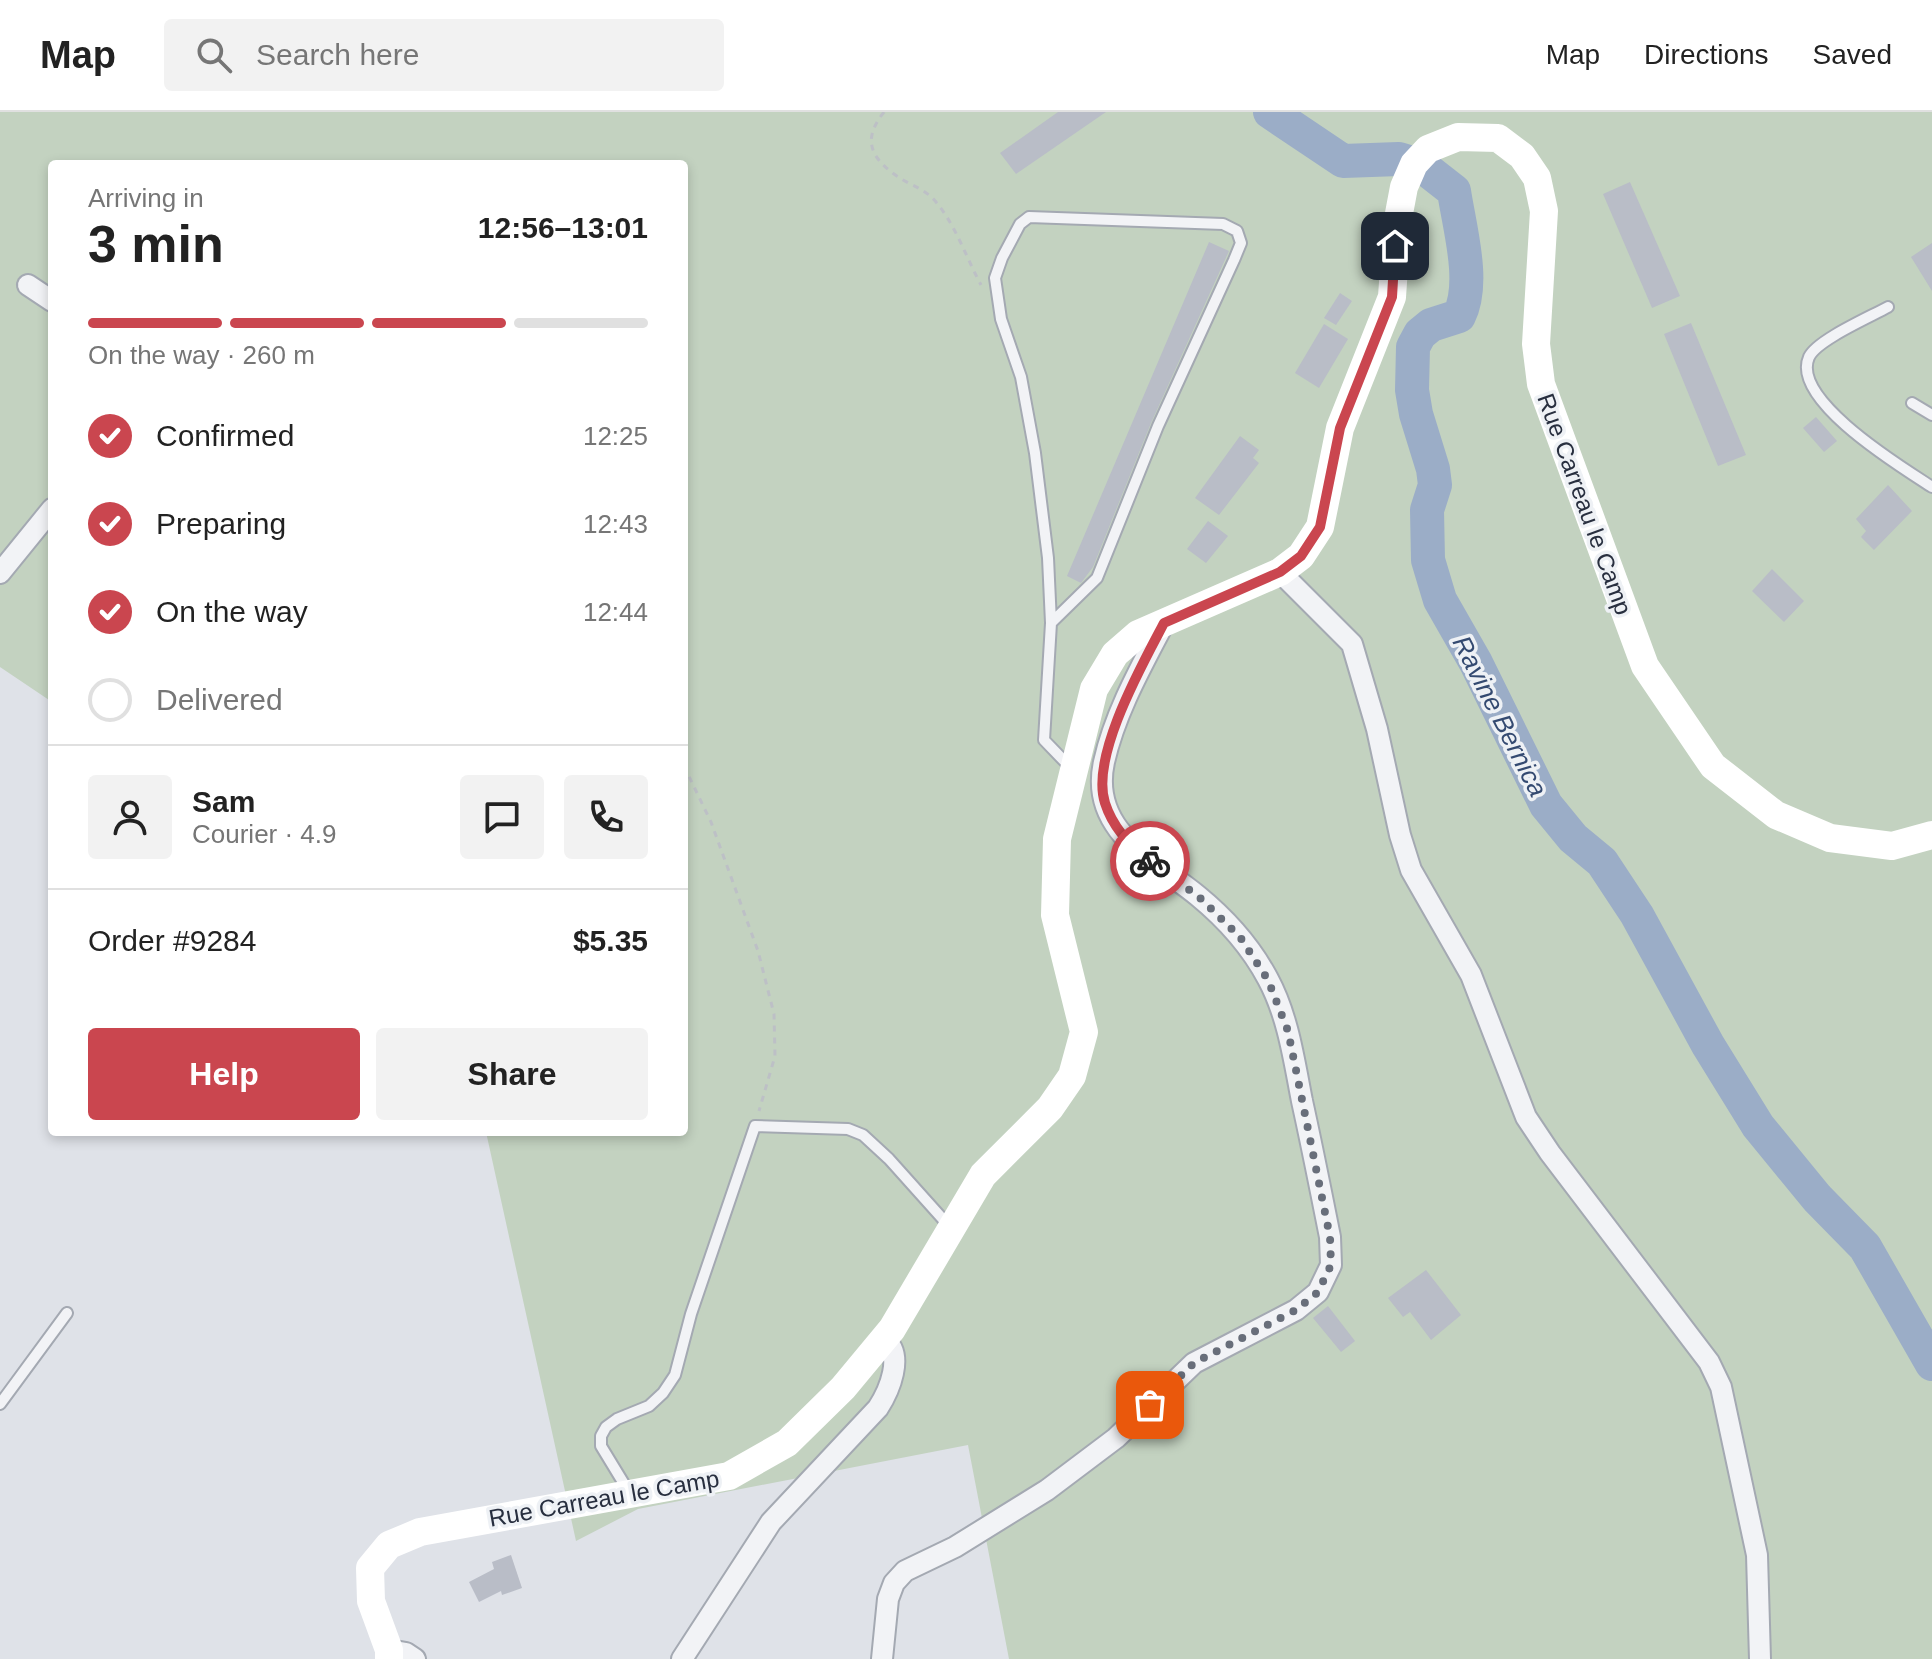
<!DOCTYPE html>
<meta charset="utf-8">
<style>
body{margin:0;font-family:Arial,sans-serif;background:#f2f2f2;color:#222;height:100vh;display:flex;flex-direction:column;font-size:30px;white-space:nowrap}
*{box-sizing:border-box;margin:0}
p{font-size:26px;color:#767676}
.icon{flex:none;width:44px;height:44px;fill:none;stroke:currentColor;stroke-width:2;stroke-linecap:round;stroke-linejoin:round}
.map{position:relative;flex:1;overflow:hidden}
.drawer{position:absolute;left:48px;top:48px;width:640px;height:976px;display:flex;flex-direction:column;background:#fff;border-radius:8px;box-shadow:0 4px 12px #0003}
.drawer>*{flex:none}
.pin{position:absolute;display:grid;place-items:center;width:68px;height:68px;color:#fff;margin:-34px;border-radius:16px;box-shadow:0 4px 12px #0006}
.courier{position:absolute;display:grid;place-items:center;width:80px;height:80px;margin:-40px;border:6px solid #ca464f;border-radius:50%;background:#fff;color:#222;box-shadow:0 2px 10px #0007}
.headline em{font-style:normal;font-weight:700}
.headline div{display:flex;flex-direction:column-reverse}
.headline{display:flex;align-items:center;justify-content:space-between;height:136px;padding:0 40px}
h1{font-size:52px;font-weight:700;line-height:60px}
.bar{display:grid;grid-template-columns:repeat(4,1fr);gap:12px 8px;align-content:center;height:96px;padding:0 40px}
.bar i{height:10px;border-radius:6px;background:#e0e0e0}
.bar .active{background:#ca464f}
.bar p{grid-column:span 4}
.line{display:flex;align-items:center;gap:20px;padding:0 40px;border-top:2px solid #e0e0e0}
.line div{flex:1}
.round{display:grid;place-items:center;flex:none;width:84px;height:84px;border-radius:8px;background:#f2f2f2}
ol{padding:0 40px;list-style:none}
li{display:flex;align-items:center;gap:24px;height:88px}
li p{margin-inline-start:auto}
li .icon{padding:8px;border-radius:50%;background:#ca464f;color:#fff;stroke-width:4}
li:last-child{color:#767676}
li i{width:44px;height:44px;border:4px solid #e0e0e0;border-radius:50%}
.cta{display:flex;gap:16px;margin-top:auto;padding:16px 40px}
.cta a{flex:1;height:92px;border-radius:8px;background:#ca464f;color:#fff;font-size:32px;font-weight:700;line-height:92px;text-align:center}
.cta a+a{background:#f2f2f2;color:#222}
header{display:flex;align-items:center;gap:48px;box-sizing:border-box;height:112px;padding:0 40px;background:#fff;border-bottom:2px solid #e0e0e0}
header strong{font-size:38px}
nav{display:flex;gap:44px;margin-inline-start:auto;font-size:28px}
.search{width:560px;height:72px;background:#f2f2f2;display:flex;align-items:center;gap:20px;box-sizing:border-box;padding:0 28px;border-radius:8px;color:#767676;font-size:30px}
.map>svg:first-child{display:block}
</style>
<header>
<strong>Map</strong>
<div class="search"><svg class="icon" aria-label="search" viewBox="0 0 24 24"><circle cx="10" cy="10" r="6"/><path d="M15 15l6 6"/></svg>Search here</div>
<nav><a>Map</a><a>Directions</a><a>Saved</a></nav>
</header>
<div class="map">
<svg width="1932" height="1547" viewBox="0 0 1932 1547">
<rect width="100%" height="100%" fill="#dfe2e8"/>
<path fill="#c3d2c0" d="M0 0H1932V1547H1009L968 1333 638 1397 576 1429 486 1020H684V52H52V590L0 555Z"/>
<g fill="none" stroke-linecap="round" stroke-linejoin="round">
<path stroke="#9badc7" stroke-width="34" d="M1270 0 1343 49 1399 47 1422 54 1454 79C1459 114 1476 171 1459 204L1431 213 1420 222 1413 235 1412 278 1416 302 1433 357 1435 373 1427 398 1428 448 1440 488 1476 551 1546 693 1573 726 1602 750 1637 803 1708 933 1758 1014 1817 1086 1865 1135 1932 1252"/>
</g>
<g fill="#b9bdc7">
<path d="M1058 0H1106L1016 62 1000 41Z"/>
<path d="M1630 70 1680 184 1652 196 1603 82Z"/>
<path d="M1209 130 1229 139 1151 311 1093 455 1081 471 1067 464Z"/>
<path d="M1932 131V179L1911 145Z"/>
<path d="M1340 181 1352 189 1336 213 1324 206Z"/>
<path d="M1691 211 1746 343 1718 354 1664 222Z"/>
<path d="M1324 212 1348 227 1319 276 1295 261Z"/>
<path d="M1816 305 1837 329 1824 340 1803 316Z"/>
<path d="M1240 324 1259 338 1253 346 1259 351 1219 403 1195 386Z"/>
<path d="M1888 373 1912 399 1874 438 1861 425 1866 419 1856 407Z"/>
<path d="M1208 409 1228 424 1206 451 1187 437Z"/>
<path d="M1772 457 1804 489 1784 510 1752 479Z"/>
<path d="M1426 1158 1461 1203 1431 1228 1410 1200 1403 1205 1388 1186Z"/>
<path d="M1328 1194 1355 1229 1341 1240 1313 1206Z"/>
<path d="M511 1443 522 1476 502 1483 501 1479 479 1490 469 1470 494 1457 492 1450Z"/>
</g>
<g fill="none" stroke-linecap="round" stroke-linejoin="round">
<g stroke="#a4a9b2" stroke-width="14">
<g id="lane">
<path d="M1888 195C1870 205 1817 228 1809 245 1790 288 1903 356 1932 375"/>
<path d="M1912 291 1932 303"/>
<path d="M1051 511 1097 466 1158 314 1234 148 1241 131 1237 119 1223 112 1029 105 1020 112 1002 146 995 166 1001 207 1021 265 1035 341 1048 446 1051 511 1044 628 1071 656"/>
<path d="M0 1292 67 1201"/>
<path d="M629 1380 601 1334V1324L606 1315 617 1307 649 1294 663 1281 675 1263 691 1202 755 1014 848 1017 863 1023 889 1047 949 1114"/>
</g>
</g>
<g stroke="#a4a9b2" stroke-width="24">
<g id="street">
<path d="M28 173 52 189"/>
<path d="M1280 460 1352 532 1377 617 1400 723 1411 758 1471 863 1526 1005 1550 1041 1709 1250 1721 1275 1757 1443 1760 1547"/>
<path d="M0 461 52 397"/>
<path d="M389 1538 406 1541 415 1547"/>
<path d="M682 1547 771 1410 878 1296C889 1279 905 1243 884 1227"/>
<path d="M882 1547 888 1487 894 1471 905 1459 955 1435 1047 1378 1116 1326 1194 1251 1296 1198 1318 1180 1331 1153 1330 1125C1321 1080 1312 1034 1302 989 1294 948 1288 904 1268 867 1251 835 1226 807 1198 784 1154 748 1089 719 1104 650 1115 601 1141 555 1164 511"/>
</g>
</g>
<g stroke="#bdc0c6" stroke-width="3" stroke-dasharray="6 6" stroke-linecap="butt">
<path d="M884 0C864 25 868 43 894 62 908 73 925 76 936 90 956 114 966 145 981 173"/>
<path d="M684 654 711 710 758 839 774 902 775 944 759 999"/>
</g>
<use href="#lane" stroke="#f2f3f6" stroke-width="10"/>
<use href="#street" stroke="#f2f3f6" stroke-width="20"/>
<path stroke="#fff" stroke-width="28" d="M389 1547V1538L371 1489 370 1456 389 1433 420 1420 729 1364 787 1331 843 1276 892 1217 983 1063 1050 996 1072 964 1084 920 1055 803 1057 727 1094 577 1115 542 1138 522 1280 460 1301 444 1320 415 1340 316 1392 185 1397 112 1404 75 1414 52 1428 37 1458 25 1498 26 1522 44 1537 66 1544 99 1536 232 1541 272 1645 554 1713 654 1776 703 1830 726 1892 734 1932 723"/>
</g>
<g fill="none" stroke-linecap="round" stroke-linejoin="round">
<path stroke="#686e7a" stroke-width="8" stroke-dasharray="0 14.4" d="M1150 1293 1194 1251 1296 1198 1318 1180 1331 1153 1330 1125 1288 919 1268 868 1240 825 1199 785 1150 749"/>
<path stroke="#ca464f" stroke-width="10" d="M1150 749C1130 734 1113 716 1105 691 1090 645 1142 553 1164 511L1280 460 1301 444 1320 415 1340 316 1392 185 1395 134"/>
</g>
<g text-anchor="middle" dominant-baseline="central" stroke-width="7" stroke-linejoin="round" paint-order="stroke">
<g font-size="24" fill="#282f3f" stroke="#eef1f5">
<text transform="translate(1585 392) rotate(70)">Rue Carreau le Camp</text>
<text transform="translate(604 1386) rotate(-10)">Rue Carreau le Camp</text>
</g>
<g font-size="26" font-style="italic" fill="#344a71" stroke="#eef1f5">
<text transform="translate(1500 604) rotate(63)">Ravine Bernica</text>
</g>
</g>
</svg>
<div class="pin" style="left:1150px;top:1293px;background:#ea580c"><svg class="icon" aria-label="bag" viewBox="0 0 24 24"><path d="M5 8h14l-1 12H6zM9 8a3 3 0 0 1 6 0"/></svg></div>
<div class="pin" style="left:1395px;top:134px;background:#1f2937"><svg class="icon" aria-label="home" viewBox="0 0 24 24"><path d="M3 11l9-7 9 7M6 9v11h12V9"/></svg></div>
<div class="courier" style="left:1150px;top:749px"><svg class="icon" aria-label="bike" viewBox="0 0 24 24"><circle cx="6" cy="16" r="4"/><circle cx="18" cy="16" r="4"/><path d="M6 16l4-8h5l3 8M10 8l3 8H6M13 5h3"/></svg></div>
<section class="drawer">
<div class="headline"><div><h1>3 min</h1><p>Arriving in</p></div><em>12:56–13:01</em></div>
<div class="bar"><i class="active"></i><i class="active"></i><i class="active"></i><i></i><p>On the way · 260 m</p></div>
<ol>
<li><svg class="icon" aria-label="check" viewBox="0 0 24 24"><path d="M5 12l5 5 9-10"/></svg>Confirmed<p>12:25</p></li>
<li><svg class="icon" aria-label="check" viewBox="0 0 24 24"><path d="M5 12l5 5 9-10"/></svg>Preparing<p>12:43</p></li>
<li><svg class="icon" aria-label="check" viewBox="0 0 24 24"><path d="M5 12l5 5 9-10"/></svg>On the way<p>12:44</p></li>
<li><i></i>Delivered</li>
</ol>
<div class="line" style="height:144px"><a class="round"><svg class="icon" aria-label="person" viewBox="0 0 24 24"><circle cx="12" cy="8" r="4"/><path d="M4 21q1-7 8-7t8 7"/></svg></a><div><b>Sam</b><p>Courier · 4.9</p></div><a class="round"><svg class="icon" aria-label="chat" viewBox="0 0 24 24"><path d="M4 5h16v11H9l-5 4z"/></svg></a><a class="round"><svg class="icon" aria-label="phone" viewBox="0 0 24 24"><path d="M5 4h4l2 5-3 2q2 4 5 5l2-3 5 2v4C11 20 4 13 5 4z"/></svg></a></div>
<div class="line" style="height:104px"><div>Order #9284</div><b>$5.35</b></div>
<div class="cta"><a>Help</a><a>Share</a></div>
</section>
</div>
